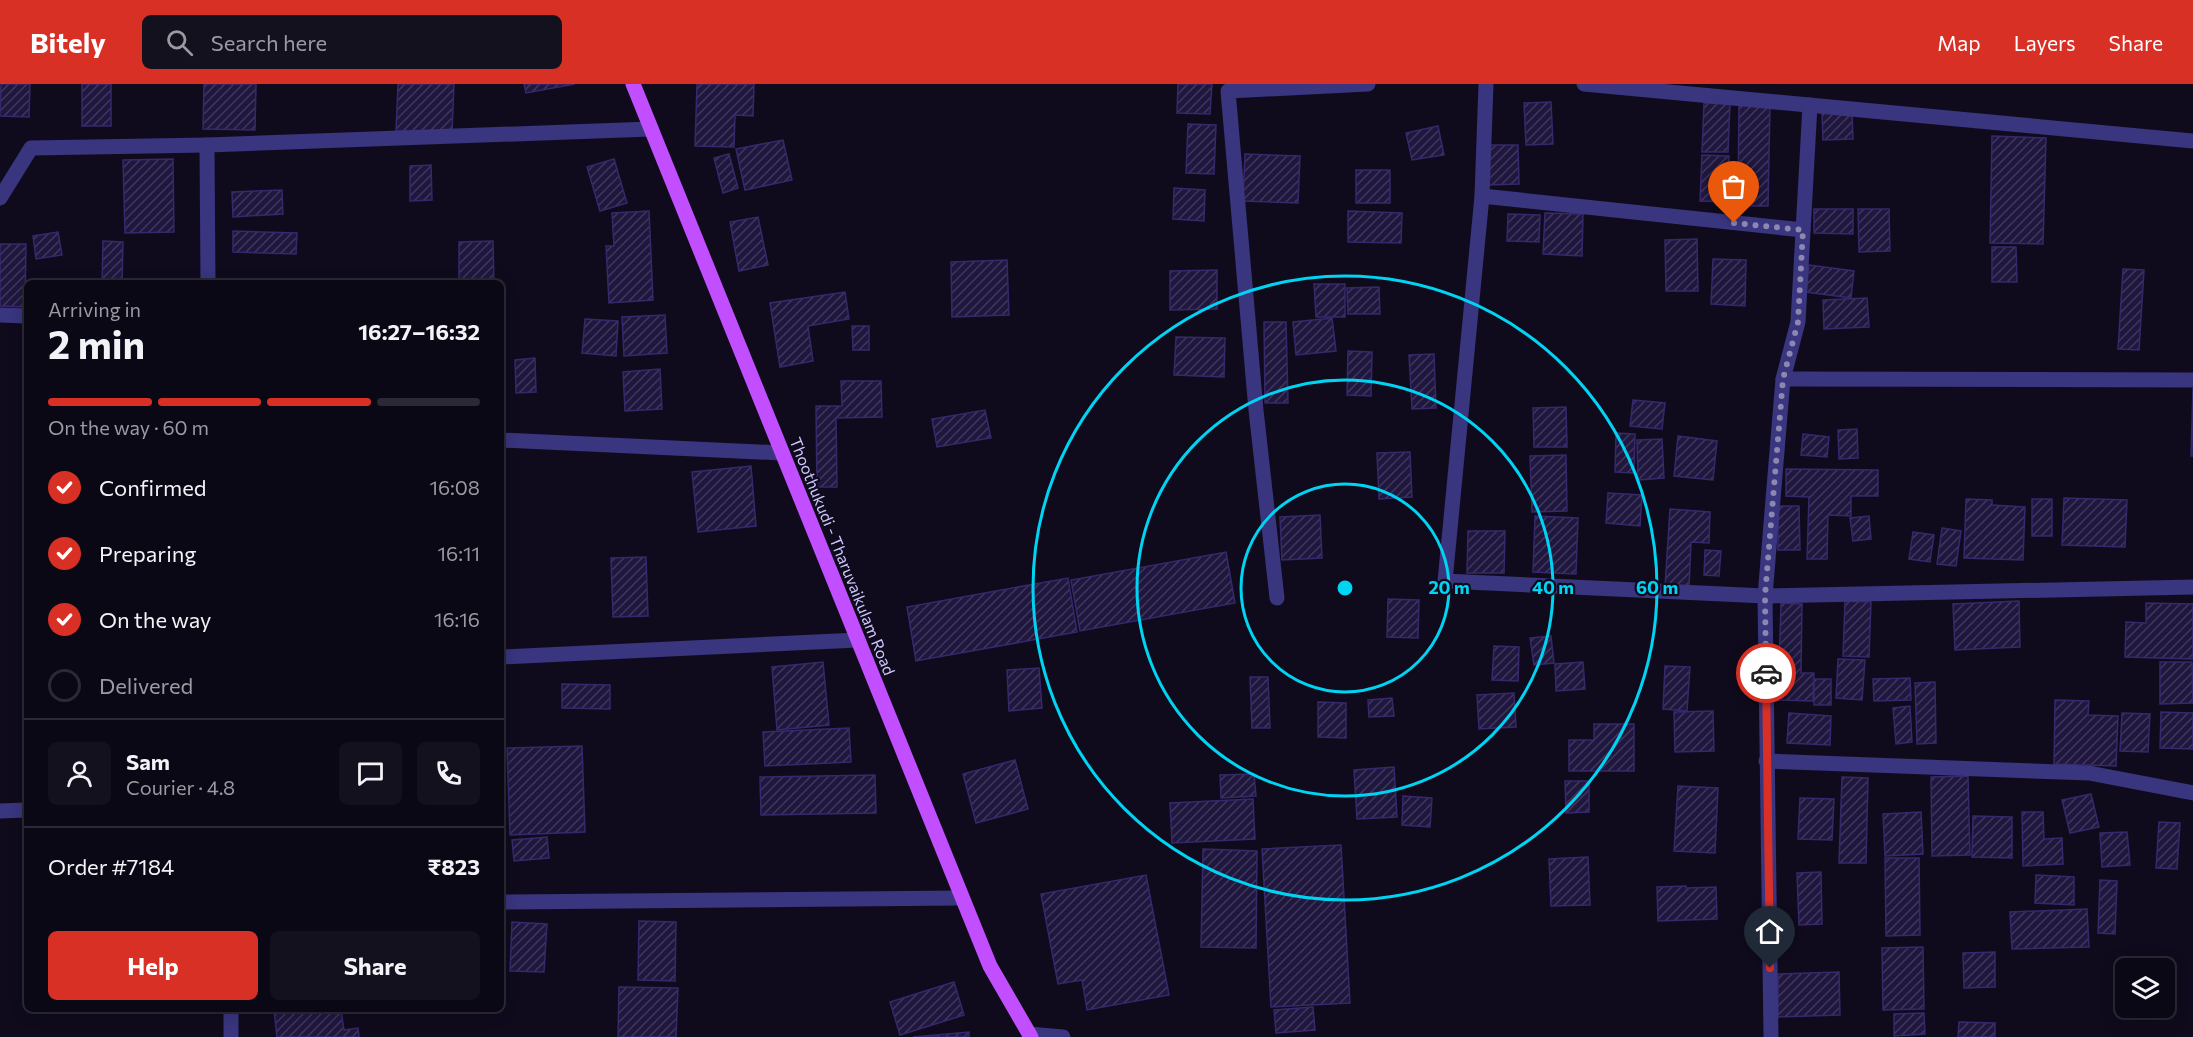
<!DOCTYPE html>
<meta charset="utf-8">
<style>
body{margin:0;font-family:Commissioner,sans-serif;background:#14111f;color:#f1f3f6;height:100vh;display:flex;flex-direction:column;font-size:22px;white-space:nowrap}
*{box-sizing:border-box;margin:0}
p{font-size:20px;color:#9a9aa1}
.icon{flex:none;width:33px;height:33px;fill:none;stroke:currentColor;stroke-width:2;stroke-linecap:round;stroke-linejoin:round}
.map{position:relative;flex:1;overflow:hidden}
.sheet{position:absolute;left:24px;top:196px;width:480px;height:732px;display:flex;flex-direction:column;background:#0b0816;border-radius:9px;box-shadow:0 3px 15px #0003,0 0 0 2px #2b2935}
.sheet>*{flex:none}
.fabs{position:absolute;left:2115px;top:874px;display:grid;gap:12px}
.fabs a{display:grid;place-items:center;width:60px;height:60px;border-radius:9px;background:#0b0816;box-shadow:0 3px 15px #0003,0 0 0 2px #2b2935;font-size:30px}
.pin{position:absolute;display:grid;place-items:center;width:51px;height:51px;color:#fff;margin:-62px -26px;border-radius:50% 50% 50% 0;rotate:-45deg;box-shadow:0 0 6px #0007}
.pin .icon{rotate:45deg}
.courier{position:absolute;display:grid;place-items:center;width:60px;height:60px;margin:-30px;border:4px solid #d93025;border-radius:50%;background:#fff;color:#222;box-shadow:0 2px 8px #0007}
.headline em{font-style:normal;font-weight:700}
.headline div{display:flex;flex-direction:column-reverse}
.headline{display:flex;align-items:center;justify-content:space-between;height:102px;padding:0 24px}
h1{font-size:39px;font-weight:700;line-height:45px}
.bar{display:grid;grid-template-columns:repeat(4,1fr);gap:9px 6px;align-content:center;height:72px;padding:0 24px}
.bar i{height:8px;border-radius:4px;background:#2b2935}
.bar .on{background:#d93025}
.bar p{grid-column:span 4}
.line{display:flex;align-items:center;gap:15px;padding:0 24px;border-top:2px solid #2b2935}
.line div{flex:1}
.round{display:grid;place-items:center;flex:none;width:63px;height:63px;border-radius:9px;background:#14111f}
ol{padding:0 24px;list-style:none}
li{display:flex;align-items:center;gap:18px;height:66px}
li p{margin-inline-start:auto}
li .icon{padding:6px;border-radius:50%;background:#d93025;color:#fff;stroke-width:4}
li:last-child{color:#9a9aa1}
li i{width:33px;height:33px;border:3px solid #2b2935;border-radius:50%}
.primary-button{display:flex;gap:12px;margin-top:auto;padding:12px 24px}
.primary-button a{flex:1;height:69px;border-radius:9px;background:#d93025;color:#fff;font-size:24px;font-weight:700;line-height:69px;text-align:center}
.primary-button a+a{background:#14111f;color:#f1f3f6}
header{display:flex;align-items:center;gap:36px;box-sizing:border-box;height:84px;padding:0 30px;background:#d93025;color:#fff}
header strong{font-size:28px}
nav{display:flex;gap:33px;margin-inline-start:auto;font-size:21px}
.search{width:420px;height:54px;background:#14111f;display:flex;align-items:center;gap:15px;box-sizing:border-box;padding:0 21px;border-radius:9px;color:#9a9aa1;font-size:22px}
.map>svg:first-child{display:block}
</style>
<header>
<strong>Bitely</strong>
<div class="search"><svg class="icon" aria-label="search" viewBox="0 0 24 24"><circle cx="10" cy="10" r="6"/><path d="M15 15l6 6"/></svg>Search here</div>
<nav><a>Map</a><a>Layers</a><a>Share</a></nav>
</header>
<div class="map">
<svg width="2193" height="953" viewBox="0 0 2193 953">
<defs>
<pattern id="building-hatch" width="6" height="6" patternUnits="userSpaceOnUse" patternTransform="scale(1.5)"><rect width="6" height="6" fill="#20173f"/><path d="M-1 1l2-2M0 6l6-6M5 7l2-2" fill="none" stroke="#3f375c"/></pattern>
</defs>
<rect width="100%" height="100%" fill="#0f0b1d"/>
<g fill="url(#building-hatch)" stroke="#37286c" stroke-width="1.5">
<path d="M1 0H30L29 33 0 32Z"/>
<rect x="82" y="0" width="29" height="42"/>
<path d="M204 0H256L255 46 203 45Z"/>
<path d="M398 0H454L452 48 396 47Z"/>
<path d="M524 0H575L526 9Z"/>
<path d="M697 0H754L753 32 735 31 734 63 695 62Z"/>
<path d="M1178 0H1212L1210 30 1177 29Z"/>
<path d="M1551 18 1553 60 1526 61 1524 19Z"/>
<path d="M1704 19 1730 20 1728 68H1702Z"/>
<path d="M1739 20 1770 21 1768 122H1738Z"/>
<path d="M1852 28 1853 55 1823 56 1822 29Z"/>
<path d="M1188 40 1216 41 1214 90 1186 89Z"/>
<path d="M1438 42 1444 71 1412 76 1406 49Z"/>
<path d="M1992 52 2046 54 2043 160 1990 159Z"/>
<path d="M783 56 792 96 745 106 736 65Z"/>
<path d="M1488 61H1518L1519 100 1489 101Z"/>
<path d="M729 70 738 104 723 109 714 74Z"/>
<path d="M1245 70 1300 72 1298 119 1243 117Z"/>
<path d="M1702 71 1729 72 1727 118 1700 117Z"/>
<path d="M173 75 174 148 125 149 123 76Z"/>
<path d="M614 75 627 119 600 127 587 83Z"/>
<path d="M431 81 432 116 410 117V82Z"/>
<rect x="1356" y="86" width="34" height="33"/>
<path d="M1174 104 1205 106 1204 137 1173 135Z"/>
<path d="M282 106 283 130 233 133 232 108Z"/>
<path d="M1814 125H1853V150L1814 149Z"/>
<path d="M1858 125H1889L1890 167 1859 168Z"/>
<path d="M649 127 653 216 609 219 606 162H614L612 129Z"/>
<path d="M1348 127 1402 129 1401 159 1348 158Z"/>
<path d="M1545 129 1583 130 1582 172 1543 170Z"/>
<path d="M1508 130 1540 131 1539 158 1507 157Z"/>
<path d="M758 133 768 181 739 187 730 138Z"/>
<path d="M233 147 297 149 296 170 233 168Z"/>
<path d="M58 148 62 171 36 175 33 152Z"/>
<path d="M1697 155 1698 207H1666L1665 156Z"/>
<path d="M103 157 123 158 122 200H102Z"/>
<path d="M493 157 494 200H459V158Z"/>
<path d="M0 160H26L25 223 0 222Z"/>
<path d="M1992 163H2016L2017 198H1992Z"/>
<path d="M1713 175 1746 176 1745 222 1711 220Z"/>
<path d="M1007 176 1009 231 952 233 951 178Z"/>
<path d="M1809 181 1854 187 1851 214 1806 208Z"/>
<path d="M2123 185 2144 186 2139 266 2118 265Z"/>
<path d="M1217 186V225L1170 226V187Z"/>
<path d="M1314 200H1345V233H1316Z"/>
<path d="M1379 203 1380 230H1348L1347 204Z"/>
<path d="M845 208 849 235 808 242 813 277 780 283 770 219Z"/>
<path d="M1867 214 1869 243 1824 245 1823 216Z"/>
<path d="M665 231 667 269 624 272 622 233Z"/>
<path d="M1332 234 1336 267 1296 271 1293 238Z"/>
<path d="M585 235 618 237 616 272 582 269Z"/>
<path d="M1264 238H1286L1288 319H1265Z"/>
<path d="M852 242H869V266H853Z"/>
<path d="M1176 253 1225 254 1224 293 1174 291Z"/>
<path d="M1348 267 1372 268 1371 312 1347 311Z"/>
<path d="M1434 270 1436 324 1412 325 1409 271Z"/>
<path d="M535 274 536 308 516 309 515 276Z"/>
<path d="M660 285 662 325 625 327 623 288Z"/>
<path d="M841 297H881L882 333 836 334 837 403H817L816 322H842Z"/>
<path d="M2193 304V372H2191Z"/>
<path d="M1633 316 1665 319 1662 345 1630 342Z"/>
<path d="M1566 323 1567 363H1534L1533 324Z"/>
<path d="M985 326 991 354 937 363 932 335Z"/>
<path d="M1857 345 1858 374 1839 375 1838 346Z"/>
<path d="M1616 349 1635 350 1634 389 1615 388Z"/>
<path d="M1803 350 1829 353 1827 373 1801 371Z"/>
<path d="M1678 352 1717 357 1713 396 1674 392Z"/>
<path d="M1662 355 1664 394 1638 396 1637 356Z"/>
<path d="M1410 368 1412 413 1379 415 1377 369Z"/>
<path d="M1566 371 1567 427 1532 428 1530 372Z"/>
<path d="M751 382 756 442 698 448 692 388Z"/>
<path d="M1786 385 1878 386V412H1851V432L1828 431 1827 475H1807L1809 413 1786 412Z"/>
<path d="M1608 409 1642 411 1640 442 1606 439Z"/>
<path d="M2064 414 2127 416 2125 463 2062 461Z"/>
<path d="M1966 415 1992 416V421L2025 423 2023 476 1964 474Z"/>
<rect x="2032" y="415" width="20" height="37"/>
<path d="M1778 422H1799L1800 466H1778Z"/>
<path d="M1670 425 1710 428 1709 459 1691 458 1689 504 1665 502Z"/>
<path d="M1320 431 1322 474 1282 476 1280 433Z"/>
<path d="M1535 432 1578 434 1576 490 1533 488Z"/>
<path d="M1869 432 1871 455 1853 457 1850 434Z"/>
<path d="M1942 444 1961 447 1956 482 1937 480Z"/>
<path d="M1468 447H1505L1504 489H1467Z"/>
<path d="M1913 448 1934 451 1930 478 1909 475Z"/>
<path d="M1705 466 1721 467 1719 492 1704 491Z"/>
<path d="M1226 468 1235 519 1080 547 1071 496Z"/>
<path d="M646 473 648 532 613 533 611 474Z"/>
<path d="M1068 494 1077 548 916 577 907 523Z"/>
<path d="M1388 515 1419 516 1418 554 1387 553Z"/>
<path d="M1845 517 1871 518 1869 573 1843 572Z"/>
<path d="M2019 517 2020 563 1955 566 1953 520Z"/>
<path d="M1781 519 1802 520 1801 589H1814L1813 617 1778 616Z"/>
<path d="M2146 519 2193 520V575L2125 573 2126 538 2146 539Z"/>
<path d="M1551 552 1554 579 1534 581 1530 554Z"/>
<path d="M1494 562 1519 563 1518 597 1492 596Z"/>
<path d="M1838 575 1865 576 1862 616 1836 614Z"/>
<path d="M823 578 829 641 777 646 772 583Z"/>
<path d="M1583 578 1585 605 1556 607 1555 580Z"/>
<path d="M2160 578H2192L2193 619 2160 620Z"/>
<path d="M1665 582 1690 583 1687 627 1663 625Z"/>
<path d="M1039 584 1042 624 1009 627 1007 586Z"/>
<path d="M1250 593H1268L1270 644H1252Z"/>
<path d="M1910 594 1911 616 1874 617 1873 595Z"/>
<rect x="1814" y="595" width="17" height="26"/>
<path d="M1935 598 1936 659 1917 660 1915 599Z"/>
<path d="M562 600 610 601V625L562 624Z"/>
<path d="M1514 609 1516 643 1479 645 1477 611Z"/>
<path d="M1392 614 1394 632 1369 633 1368 616Z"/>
<path d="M2055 616 2089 617 2088 631 2118 632 2116 682 2054 680Z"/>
<path d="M1318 618 1346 619V654L1318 653Z"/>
<path d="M1910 622 1912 658 1896 660 1893 624Z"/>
<path d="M1713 627 1714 667 1675 668 1674 628Z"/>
<path d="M2161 628 2193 629V665L2160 664Z"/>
<path d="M1789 629 1831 632 1830 661 1787 659Z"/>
<path d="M2122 629 2150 630 2148 668 2120 667Z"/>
<path d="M1594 640H1634V687H1569V656H1594Z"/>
<path d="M849 644 851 678 765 682 763 648Z"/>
<path d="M582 662 585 748 510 751 507 664Z"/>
<path d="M1015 676 1028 725 976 739 963 690Z"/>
<path d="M1394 683 1397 733 1357 735 1354 686Z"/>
<path d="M1254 690 1256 712 1221 714 1220 691Z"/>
<path d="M875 691 876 729 761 731 760 693Z"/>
<path d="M1968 692 1970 771 1932 772 1931 693Z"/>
<path d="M1842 693 1868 694 1866 779H1839Z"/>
<path d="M1565 697H1589V728L1566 729Z"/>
<path d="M1678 702 1718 704 1715 769 1674 767Z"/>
<path d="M2091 710 2099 743 2070 749 2062 716Z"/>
<path d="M1403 712 1432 714 1430 743 1402 741Z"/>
<path d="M1800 714 1834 715 1832 756 1798 755Z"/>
<path d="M1253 715 1255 755 1172 759 1170 719Z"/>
<path d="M1921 728 1923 770 1885 772 1883 730Z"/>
<path d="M2022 728H2043L2044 755 2062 754 2063 780 2023 782Z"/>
<path d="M1973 732 2012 733V774L1972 773Z"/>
<path d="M2159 738 2180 739 2177 785 2156 784Z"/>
<path d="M2127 748 2130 781 2102 783 2100 749Z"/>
<path d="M547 753 549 774 514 777 512 756Z"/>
<path d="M1341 761 1350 919 1271 923 1262 765Z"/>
<path d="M1203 765 1257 767 1256 864 1201 863Z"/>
<path d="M1588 773 1590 821 1551 822 1549 775Z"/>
<path d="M1885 774H1919L1920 851 1886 852Z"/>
<path d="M1821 788 1822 840 1799 841 1797 789Z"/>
<path d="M1146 791 1169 911 1087 926 1082 896 1058 900 1041 810Z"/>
<path d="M2036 791 2074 793V821L2035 819Z"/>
<path d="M2100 796 2117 797 2115 850 2098 849Z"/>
<path d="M1686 802V804L1716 803 1717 835 1658 837 1657 803Z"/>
<path d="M2087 825 2089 863 2012 865 2010 828Z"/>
<path d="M639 837 676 838 675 897 638 896Z"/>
<path d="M512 838 547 840 544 888 510 887Z"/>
<path d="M1923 863 1924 925 1883 926 1882 864Z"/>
<path d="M1995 868V903L1964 904 1963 869Z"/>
<path d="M1839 888 1840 931 1778 933V890Z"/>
<path d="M954 898 964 931 900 951 890 918Z"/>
<path d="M619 903 678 904 676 953H618Z"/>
<path d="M1313 923 1315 946 1276 949 1274 926Z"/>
<path d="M274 926H341L344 946 358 944 359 953H277Z"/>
<path d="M1924 929 1925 950 1894 952V930Z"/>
<path d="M1959 938 1995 939V953H1958Z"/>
<path d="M969 948V953H913Z"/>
</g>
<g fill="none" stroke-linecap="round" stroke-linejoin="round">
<g stroke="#39357e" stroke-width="15">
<path d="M1486 0 1482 112 1445 497 1765 512 1771 953"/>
<path d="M1584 0 2193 57"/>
<path d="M1810 21 1798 238 1783 295 1765 512 2193 503"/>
<path d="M207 61 208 200"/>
<path d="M1482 112 1803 146"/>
<path d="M0 114 31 64 207 61 651 45"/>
<path d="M0 231 27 232"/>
<path d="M1783 295 2193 296"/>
<path d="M501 356 782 369"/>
<path d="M1277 514 1256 326 1228 7 1368 0"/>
<path d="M501 573 858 556"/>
<path d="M1766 677 2089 689 2193 709"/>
<path d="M0 727 27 726"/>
<path d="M501 818 962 814"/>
<path d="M1029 950 1063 953"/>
<path d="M231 953V926"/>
</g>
<path stroke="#c24fff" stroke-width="15" d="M633 0 990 882 1031 953"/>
</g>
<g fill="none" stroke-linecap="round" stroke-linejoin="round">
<path stroke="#8c86b0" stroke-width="6" stroke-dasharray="0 10.8" d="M1734 139 1803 146 1798 238 1783 295 1774 403 1765 512 1766 589"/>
<path stroke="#d93025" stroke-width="8" d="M1766 589 1770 884"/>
</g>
<g fill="none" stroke="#00d4f3" stroke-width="3">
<circle cx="1345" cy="504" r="104"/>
<circle cx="1345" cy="504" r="208"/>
<circle cx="1345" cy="504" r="312"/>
</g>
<g text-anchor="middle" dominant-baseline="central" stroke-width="4.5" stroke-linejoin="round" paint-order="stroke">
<g font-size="16" fill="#cfc8ff" stroke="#0f0b1d">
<text transform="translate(843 472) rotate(68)">Thoothukudi - Tharuvaikulam Road</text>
</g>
</g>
<circle cx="1345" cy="504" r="9" fill="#00d4f3" stroke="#0f0b1d" stroke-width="3"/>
<g font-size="18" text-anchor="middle" font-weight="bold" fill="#00d4f3" stroke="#0f0b1d" stroke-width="4.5" stroke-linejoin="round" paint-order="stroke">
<text x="1449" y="510">20 m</text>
<text x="1553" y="510">40 m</text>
<text x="1657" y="510">60 m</text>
</g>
</svg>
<div class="fabs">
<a><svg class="icon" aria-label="layers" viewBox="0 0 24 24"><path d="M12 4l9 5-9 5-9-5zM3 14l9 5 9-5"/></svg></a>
</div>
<div class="pin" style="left:1734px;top:139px;background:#ea580c"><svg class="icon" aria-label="bag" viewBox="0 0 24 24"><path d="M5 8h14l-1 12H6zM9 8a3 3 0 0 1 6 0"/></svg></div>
<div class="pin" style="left:1770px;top:884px;background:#1f2937"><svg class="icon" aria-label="home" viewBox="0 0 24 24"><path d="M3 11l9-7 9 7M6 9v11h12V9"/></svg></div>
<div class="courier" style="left:1766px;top:589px"><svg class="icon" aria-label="car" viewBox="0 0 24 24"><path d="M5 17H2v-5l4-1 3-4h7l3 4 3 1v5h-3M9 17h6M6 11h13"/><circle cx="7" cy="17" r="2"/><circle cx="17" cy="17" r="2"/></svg></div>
<section class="sheet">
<div class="headline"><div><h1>2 min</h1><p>Arriving in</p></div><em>16:27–16:32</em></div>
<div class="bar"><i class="on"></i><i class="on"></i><i class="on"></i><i></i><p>On the way · 60 m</p></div>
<ol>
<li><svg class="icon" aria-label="check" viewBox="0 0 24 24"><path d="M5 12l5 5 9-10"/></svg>Confirmed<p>16:08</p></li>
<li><svg class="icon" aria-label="check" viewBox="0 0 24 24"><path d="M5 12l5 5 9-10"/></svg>Preparing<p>16:11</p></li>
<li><svg class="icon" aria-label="check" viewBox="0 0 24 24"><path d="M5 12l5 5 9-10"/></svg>On the way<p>16:16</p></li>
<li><i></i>Delivered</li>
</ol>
<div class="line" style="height:108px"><a class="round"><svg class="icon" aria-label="person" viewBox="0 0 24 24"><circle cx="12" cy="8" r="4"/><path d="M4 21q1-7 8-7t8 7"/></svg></a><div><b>Sam</b><p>Courier · 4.8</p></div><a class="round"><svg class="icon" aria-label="chat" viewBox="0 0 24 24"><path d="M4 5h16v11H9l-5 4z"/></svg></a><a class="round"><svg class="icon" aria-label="phone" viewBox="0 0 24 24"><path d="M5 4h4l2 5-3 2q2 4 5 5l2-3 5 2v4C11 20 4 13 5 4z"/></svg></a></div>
<div class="line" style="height:78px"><div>Order #7184</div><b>₹823</b></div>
<div class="primary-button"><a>Help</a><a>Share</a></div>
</section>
</div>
